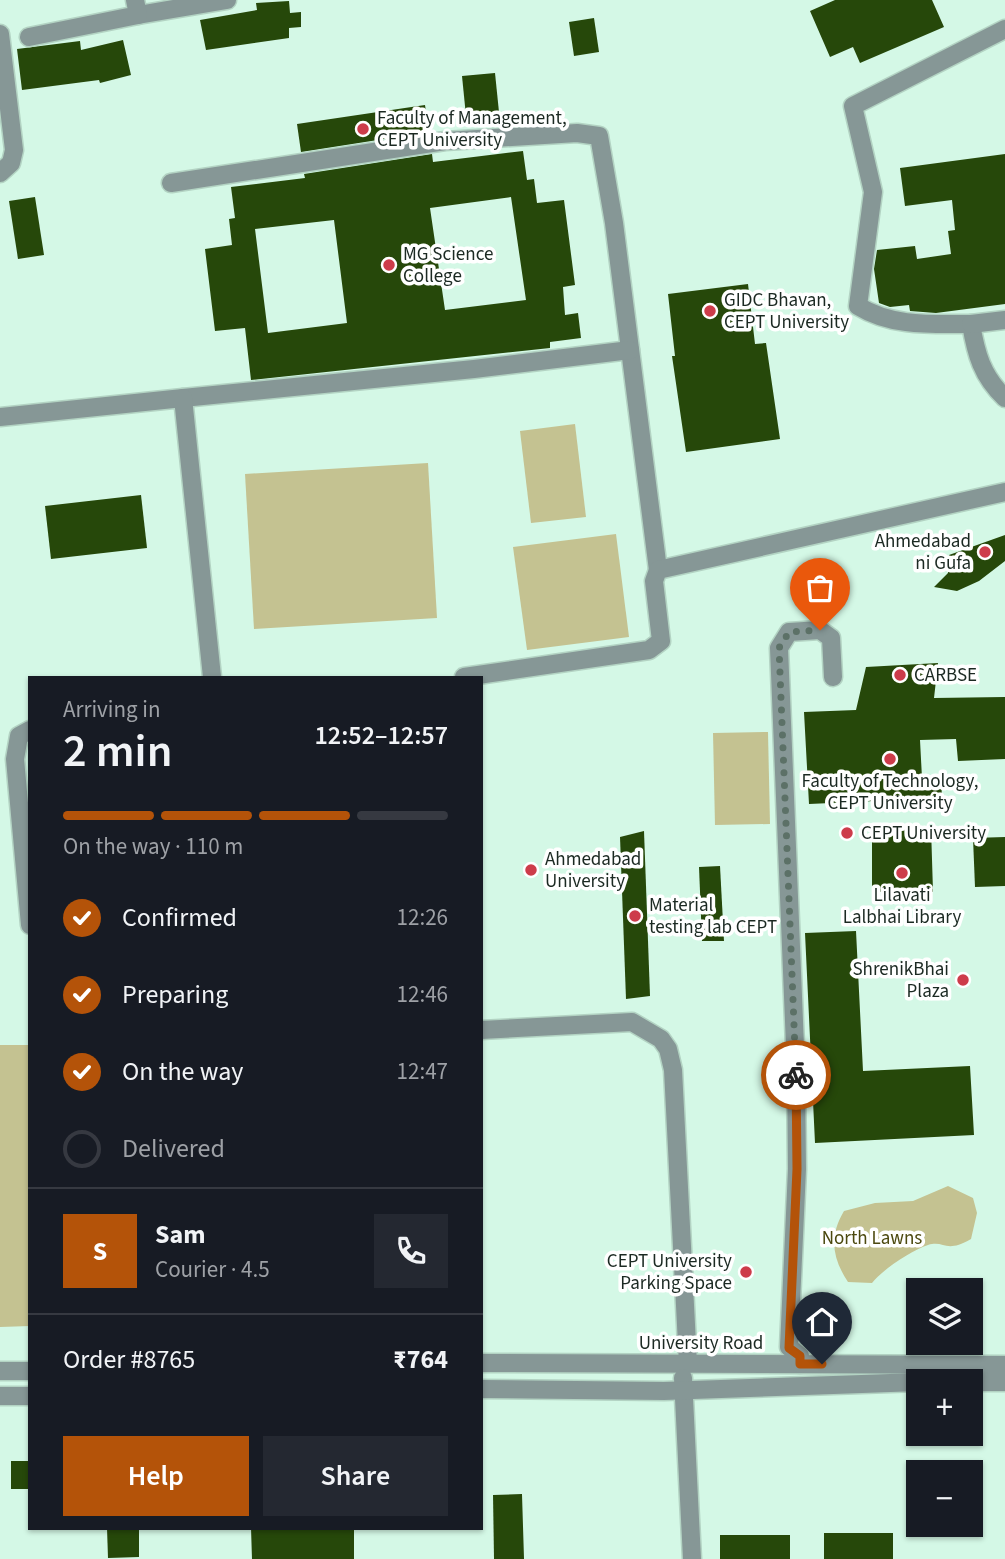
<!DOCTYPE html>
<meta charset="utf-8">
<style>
body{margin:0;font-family:"Source Sans 3",sans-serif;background:#242831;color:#f1f3f6;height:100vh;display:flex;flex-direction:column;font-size:26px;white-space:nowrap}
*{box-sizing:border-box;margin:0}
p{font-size:23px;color:#9ea1a6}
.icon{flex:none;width:38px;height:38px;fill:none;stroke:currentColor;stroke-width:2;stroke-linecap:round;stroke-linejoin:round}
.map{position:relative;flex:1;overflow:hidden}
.sheet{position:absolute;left:28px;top:676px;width:455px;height:854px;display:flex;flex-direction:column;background:#171b24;border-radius:0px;box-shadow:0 2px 5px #0004}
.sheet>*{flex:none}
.buttons{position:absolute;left:906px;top:1278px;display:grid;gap:14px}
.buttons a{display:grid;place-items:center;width:77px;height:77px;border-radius:0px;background:#171b24;box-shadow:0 2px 5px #0004;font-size:35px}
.pin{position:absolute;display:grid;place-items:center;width:60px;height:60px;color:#fff;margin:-72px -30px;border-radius:50% 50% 50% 0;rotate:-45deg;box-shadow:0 0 7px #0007}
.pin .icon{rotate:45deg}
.courier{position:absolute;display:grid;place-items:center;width:70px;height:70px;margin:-35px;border:5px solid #b45309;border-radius:50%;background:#fff;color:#222;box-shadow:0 2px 9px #0007}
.head em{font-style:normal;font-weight:600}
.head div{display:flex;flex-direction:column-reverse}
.head{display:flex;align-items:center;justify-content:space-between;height:119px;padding:0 35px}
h1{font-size:46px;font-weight:600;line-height:52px}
.bar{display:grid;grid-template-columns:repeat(4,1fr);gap:10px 7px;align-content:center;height:84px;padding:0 35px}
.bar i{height:9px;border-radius:5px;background:#363941}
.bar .active{background:#b45309}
.bar p{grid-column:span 4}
.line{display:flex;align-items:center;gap:18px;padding:0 35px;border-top:2px solid #363941}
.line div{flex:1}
.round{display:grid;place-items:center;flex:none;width:74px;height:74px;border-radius:0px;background:#242831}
ol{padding:0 35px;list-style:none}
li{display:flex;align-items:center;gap:21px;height:77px}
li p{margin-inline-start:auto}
li .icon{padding:7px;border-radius:50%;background:#b45309;color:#fff;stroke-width:4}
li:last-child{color:#9ea1a6}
li i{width:38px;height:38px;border:4px solid #363941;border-radius:50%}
.cta{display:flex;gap:14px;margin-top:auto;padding:14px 35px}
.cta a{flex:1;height:80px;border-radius:0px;background:#b45309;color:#fff;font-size:28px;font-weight:600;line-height:80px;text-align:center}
.cta a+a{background:#242831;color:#f1f3f6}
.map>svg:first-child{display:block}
</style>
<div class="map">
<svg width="1005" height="1559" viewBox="0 0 1005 1559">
<rect width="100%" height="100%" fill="#d4f8e6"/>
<g fill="#c4c291">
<path d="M575 424 586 517 531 523 520 431Z"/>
<path d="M428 463 437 618 254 629 245 474Z"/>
<path d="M616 534 629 637 527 650 513 547Z"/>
<path d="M768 732 770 824 715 825 713 733Z"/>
<path d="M0 1045H30V1326L0 1327Z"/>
<path d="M948 1186 973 1198 977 1213 971 1239C945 1254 945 1240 928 1245 912 1250 882 1270 872 1283L848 1282C832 1258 829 1236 844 1211L875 1203 913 1201Z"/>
</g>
<g fill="#26480a" fill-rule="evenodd">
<path d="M835 0H932L944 27 860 63 853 47 830 57 810 11Z"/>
<path d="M289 1 290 13 301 12V27L289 28V38L206 50 200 20 257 10 256 3Z"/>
<path d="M594 18 599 52 574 56 569 22Z"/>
<path d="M123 40 131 75 100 83 99 80 22 90 17 49 80 41 81 50Z"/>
<path d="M495 73 500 122 467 126 462 76Z"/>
<path d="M425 105 429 132 301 152 297 124Z"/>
<path d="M523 151 527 180 534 179 537 203 564 200 575 285 563 287 565 315 578 313 581 338 550 342V348L251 380 245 328 215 331 205 249 232 245 229 219 235 218 231 187 305 178 304 174 432 154 433 162ZM511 197 526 300 445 310 430 208ZM334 220 347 323 268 333 255 229Z"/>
<path d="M1005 154V304L936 313 910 311 909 305 890 307 879 303 874 269 877 250 915 246 917 259 951 254 948 231 955 230 952 200 905 206 900 168Z"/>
<path d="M35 197 44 255 18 259 9 201Z"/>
<path d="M748 284 755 344 766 343 780 439 686 452 672 356H675L668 294Z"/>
<path d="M141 495 147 548 51 559 45 506Z"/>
<path d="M1005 535V561L979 581 957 591 934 587 948 573 949 555Z"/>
<path d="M938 663 934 698 1005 697V759L958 761 956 739 920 740 922 778 941 777 942 798 809 804 804 712 856 710 866 667Z"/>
<path d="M931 827 933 892H872V828Z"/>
<path d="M644 831 650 996 626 999 620 837Z"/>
<path d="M1005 837V886L975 887 973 838Z"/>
<path d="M720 866 724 941H702L699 867Z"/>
<path d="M856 931 863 1071 970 1066 974 1135 815 1143 805 933Z"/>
<rect x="11" y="1461" width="19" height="28"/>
<path d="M522 1494 524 1559H494L493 1495Z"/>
<path d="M107 1528H139V1557L108 1558Z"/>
<path d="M251 1528H354V1559H252Z"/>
<rect x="824" y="1533" width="69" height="26"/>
<rect x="720" y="1535" width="70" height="24"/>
</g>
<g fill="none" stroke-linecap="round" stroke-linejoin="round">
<g stroke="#b3d3c3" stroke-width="21">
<g id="minor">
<path d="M138 15 227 0"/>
<path d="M1005 29 853 106 873 192 858 306C892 327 932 324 971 324 976 354 982 376 1005 398"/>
<path d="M0 34 14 150 11 163 0 173"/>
<path d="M29 37 138 15 135 0"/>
<path d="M171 183 445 141 577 133 599 136 614 223 658 570"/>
<path d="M971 324 1005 320"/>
<path d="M183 398 474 369 630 350"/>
<path d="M0 417 183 398 212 677"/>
<path d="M464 677 649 650 661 641 654 581 658 570 1005 492"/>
<path d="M30 730 19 736 15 759 30 925"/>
<path d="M481 1030 632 1022 661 1039 668 1049 673 1070 688 1364"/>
<path d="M481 1363 1005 1365"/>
<path d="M800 1364V1356L789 1347 797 1169 796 1071 779 648 789 632 820 630 831 638 833 677"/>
<path d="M0 1371H30"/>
<path d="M683 1378 692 1559"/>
<path d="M971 1382H1005"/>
<path d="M481 1389 664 1391 919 1382"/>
<path d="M0 1396H30"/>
</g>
</g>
<use href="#minor" stroke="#869796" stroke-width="18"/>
</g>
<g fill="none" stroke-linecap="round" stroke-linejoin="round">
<path stroke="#5c7167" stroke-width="7" stroke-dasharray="0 12.6" d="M796 1075 779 648 789 632 820 630"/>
<path stroke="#b45309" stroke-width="9" d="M796 1075 797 1169 789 1348 800 1356V1364H822"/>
</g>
<g fill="#cd3c4a" stroke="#fff" stroke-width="2.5">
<circle cx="363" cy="129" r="7"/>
<circle cx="389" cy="265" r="7"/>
<circle cx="710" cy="311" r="7"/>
<circle cx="985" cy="552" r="7"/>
<circle cx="900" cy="675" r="7"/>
<circle cx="890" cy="759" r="7"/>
<circle cx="847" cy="833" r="7"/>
<circle cx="531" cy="870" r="7"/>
<circle cx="902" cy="873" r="7"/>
<circle cx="635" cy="916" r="7"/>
<circle cx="963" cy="980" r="7"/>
<circle cx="746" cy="1272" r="7"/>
</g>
<g text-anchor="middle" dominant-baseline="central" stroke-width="7" stroke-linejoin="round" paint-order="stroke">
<g font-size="19" fill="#1b2922" stroke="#fff" text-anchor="start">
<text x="377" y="118">Faculty of Management,<tspan x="377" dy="22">CEPT University</tspan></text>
<text x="403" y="254">MG Science<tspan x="403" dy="22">College</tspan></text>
<text x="724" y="300">GIDC Bhavan,<tspan x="724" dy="22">CEPT University</tspan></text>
<text x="971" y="541" text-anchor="end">Ahmedabad<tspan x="971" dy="22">ni Gufa</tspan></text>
<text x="914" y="675">CARBSE</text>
<text x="890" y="781" text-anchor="middle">Faculty of Technology,<tspan x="890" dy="22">CEPT University</tspan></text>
<text x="861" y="833">CEPT University</text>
<text x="545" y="859">Ahmedabad<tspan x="545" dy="22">University</tspan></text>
<text x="902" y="895" text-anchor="middle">Lilavati<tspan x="902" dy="22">Lalbhai Library</tspan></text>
<text x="649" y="905">Material<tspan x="649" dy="22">testing lab CEPT</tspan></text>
<text x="949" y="969" text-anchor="end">ShrenikBhai<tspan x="949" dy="22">Plaza</tspan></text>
<text x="732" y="1261" text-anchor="end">CEPT University<tspan x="732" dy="22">Parking Space</tspan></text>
</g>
<g font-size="19" fill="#4c4910" stroke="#fff">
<text x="872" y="1238">North Lawns</text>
</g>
<g font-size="19" fill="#1b2922" stroke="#fff">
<text x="701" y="1343">University Road</text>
</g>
</g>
</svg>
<div class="buttons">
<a><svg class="icon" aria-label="layers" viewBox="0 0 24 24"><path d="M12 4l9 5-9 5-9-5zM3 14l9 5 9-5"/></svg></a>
<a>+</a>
<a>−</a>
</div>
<div class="pin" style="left:820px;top:630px;background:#ea580c"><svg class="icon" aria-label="bag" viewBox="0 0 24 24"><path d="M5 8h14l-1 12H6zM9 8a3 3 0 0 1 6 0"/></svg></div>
<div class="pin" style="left:822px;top:1364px;background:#1f2937"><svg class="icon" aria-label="home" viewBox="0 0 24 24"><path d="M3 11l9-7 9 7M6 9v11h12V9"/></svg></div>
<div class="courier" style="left:796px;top:1075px"><svg class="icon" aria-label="bike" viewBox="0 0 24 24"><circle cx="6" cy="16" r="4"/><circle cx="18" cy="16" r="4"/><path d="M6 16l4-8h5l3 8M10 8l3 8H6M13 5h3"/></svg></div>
<section class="sheet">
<div class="head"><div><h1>2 min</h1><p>Arriving in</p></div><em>12:52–12:57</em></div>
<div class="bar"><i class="active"></i><i class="active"></i><i class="active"></i><i></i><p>On the way · 110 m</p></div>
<ol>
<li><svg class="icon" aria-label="check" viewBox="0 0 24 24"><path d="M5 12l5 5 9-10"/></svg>Confirmed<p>12:26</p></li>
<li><svg class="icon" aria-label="check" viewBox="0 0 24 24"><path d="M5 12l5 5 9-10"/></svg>Preparing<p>12:46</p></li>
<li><svg class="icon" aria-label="check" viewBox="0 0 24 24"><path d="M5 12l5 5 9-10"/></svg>On the way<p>12:47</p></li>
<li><i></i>Delivered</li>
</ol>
<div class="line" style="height:126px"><b class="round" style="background:#b45309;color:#fff">S</b><div><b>Sam</b><p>Courier · 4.5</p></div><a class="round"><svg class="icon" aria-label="phone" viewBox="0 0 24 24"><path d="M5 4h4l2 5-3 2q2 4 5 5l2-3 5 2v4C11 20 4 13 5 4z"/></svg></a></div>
<div class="line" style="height:91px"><div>Order #8765</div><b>₹764</b></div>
<div class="cta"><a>Help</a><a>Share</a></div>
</section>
</div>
